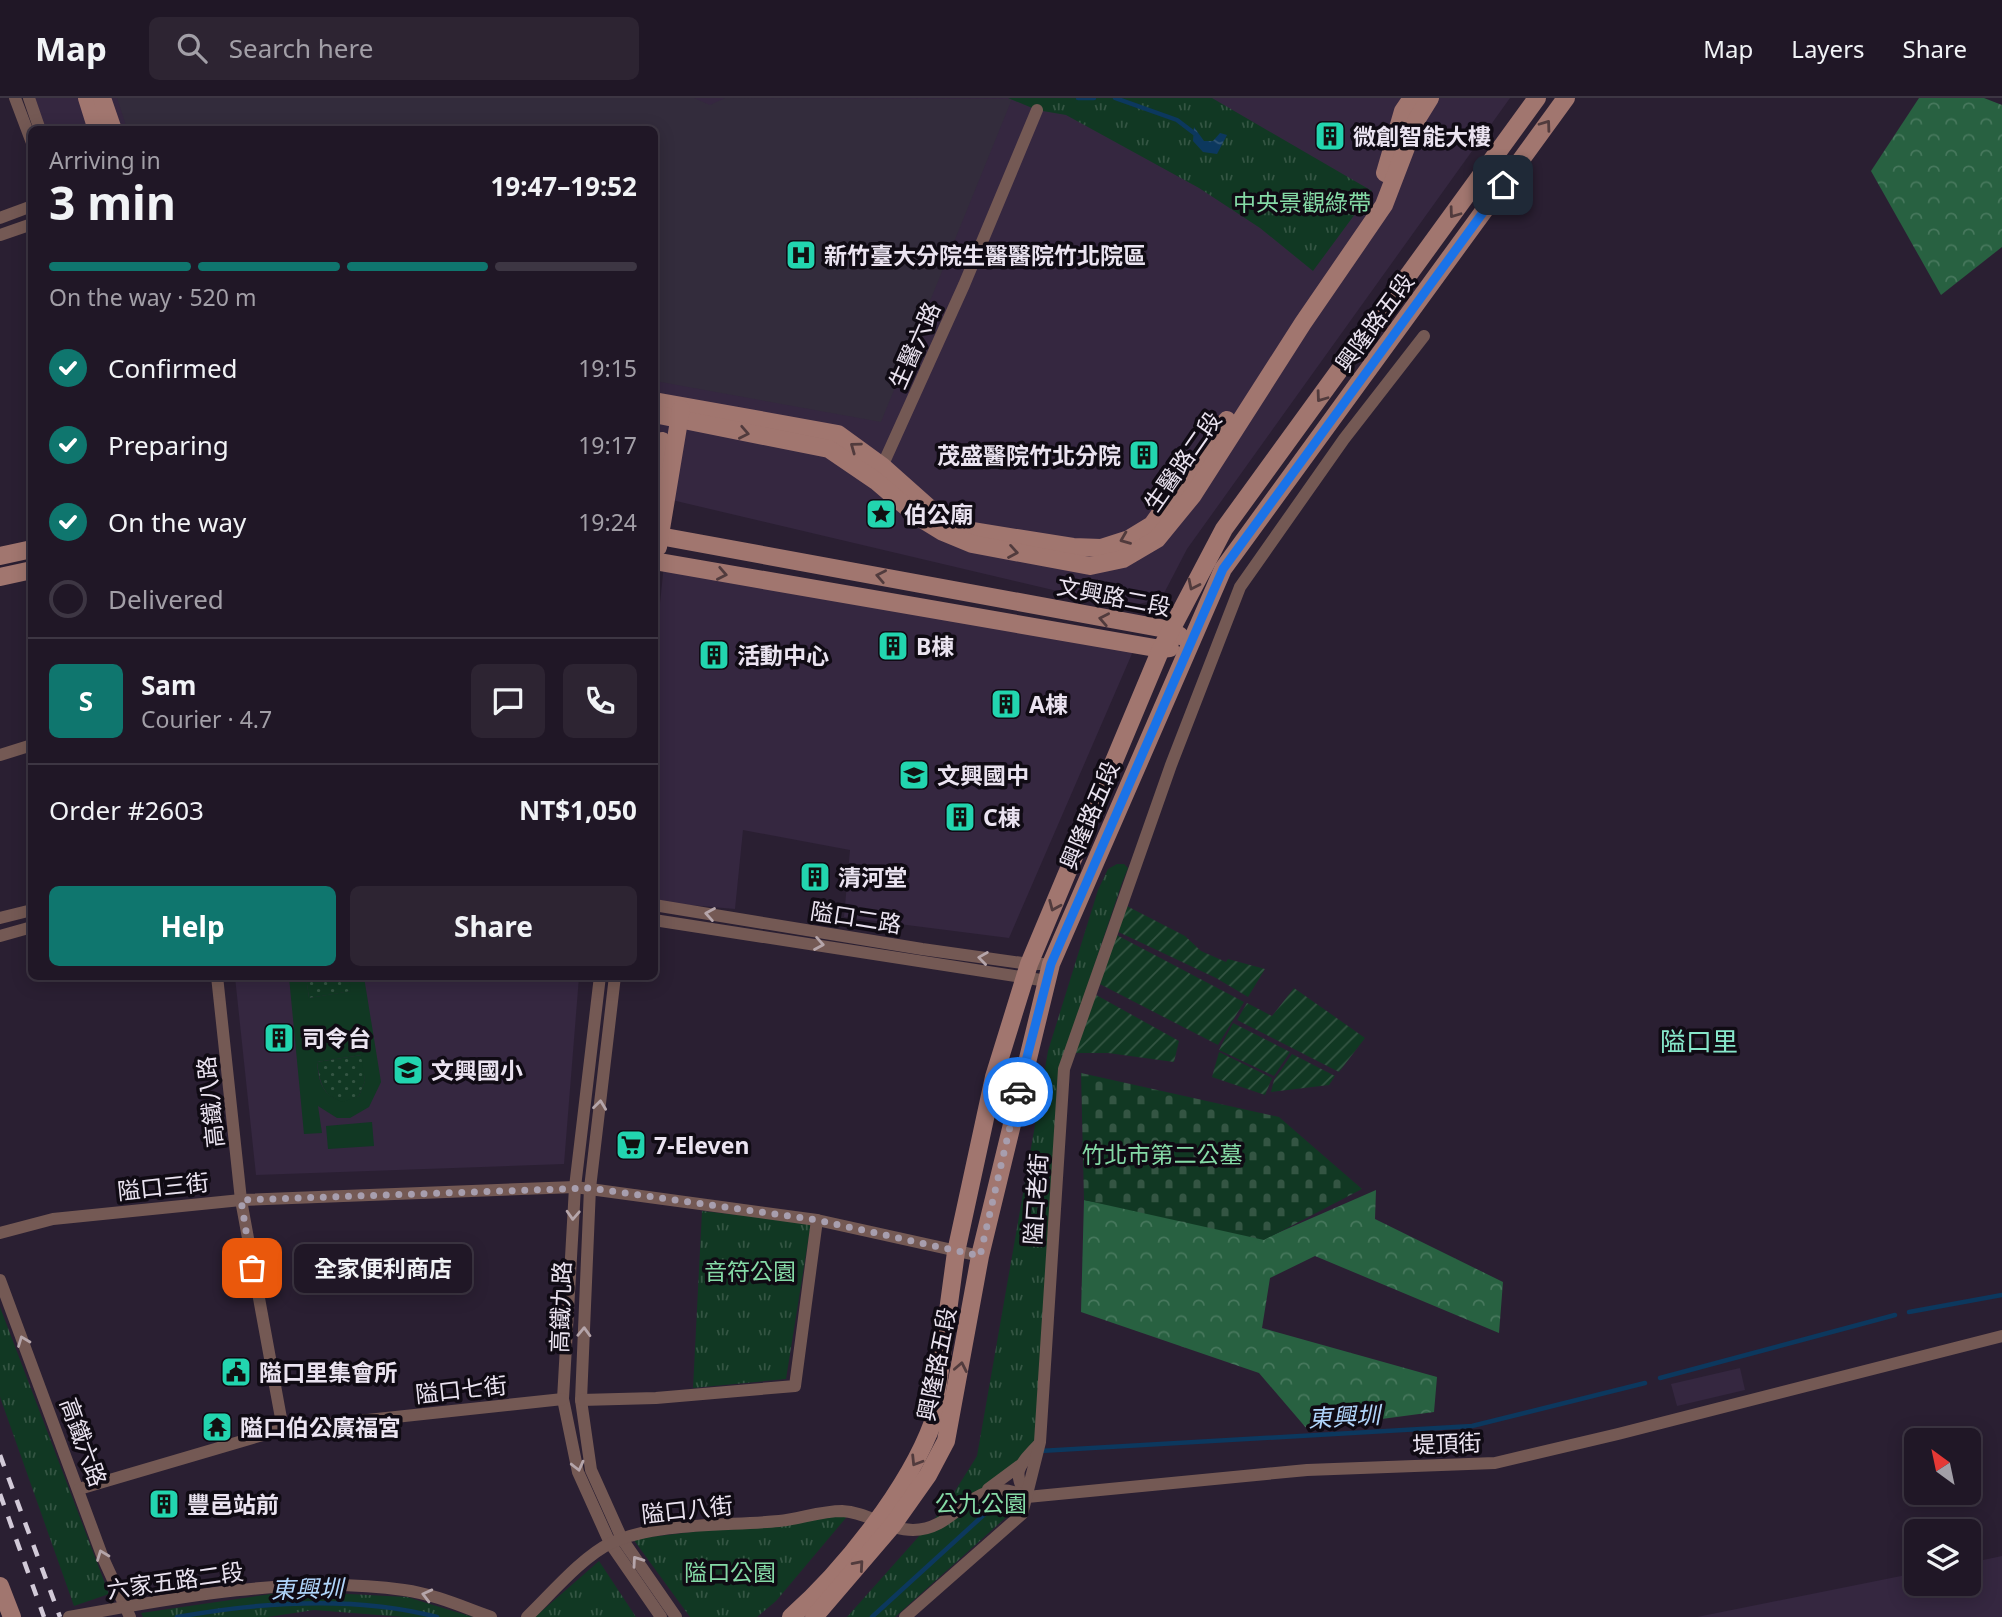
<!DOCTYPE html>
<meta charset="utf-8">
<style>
body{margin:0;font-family:"Noto Sans","Noto Sans TC",sans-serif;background:#2d2432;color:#f1f3f6;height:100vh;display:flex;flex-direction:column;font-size:26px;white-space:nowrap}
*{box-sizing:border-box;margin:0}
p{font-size:23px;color:#a29fa7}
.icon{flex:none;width:38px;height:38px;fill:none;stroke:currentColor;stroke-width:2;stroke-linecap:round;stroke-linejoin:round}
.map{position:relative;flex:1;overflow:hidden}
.side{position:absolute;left:28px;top:28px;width:630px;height:854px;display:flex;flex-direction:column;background:#201726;border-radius:10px;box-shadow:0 4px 18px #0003,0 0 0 2px #3d3643}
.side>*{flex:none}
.needle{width:46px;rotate:327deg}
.tools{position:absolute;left:1904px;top:1330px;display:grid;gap:14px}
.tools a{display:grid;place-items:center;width:77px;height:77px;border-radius:10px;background:#201726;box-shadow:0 4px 18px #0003,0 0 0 2px #3d3643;font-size:35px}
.pin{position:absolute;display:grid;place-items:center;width:60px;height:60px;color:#fff;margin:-30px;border-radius:14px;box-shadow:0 4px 10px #0006}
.courier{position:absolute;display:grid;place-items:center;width:70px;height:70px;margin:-35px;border:5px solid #1a73e8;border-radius:50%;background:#fff;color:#222;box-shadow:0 2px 9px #0007}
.bubble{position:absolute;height:49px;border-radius:10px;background:#201726;box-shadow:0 4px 18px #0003,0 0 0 2px #3d3643;font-size:23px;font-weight:700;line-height:49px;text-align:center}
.head em{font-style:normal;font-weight:700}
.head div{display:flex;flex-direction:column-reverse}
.head{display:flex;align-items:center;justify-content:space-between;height:119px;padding:0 21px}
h1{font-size:46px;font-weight:700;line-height:52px}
.bar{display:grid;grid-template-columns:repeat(4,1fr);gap:10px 7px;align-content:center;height:84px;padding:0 21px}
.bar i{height:9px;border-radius:5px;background:#3d3643}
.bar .selected{background:#0f766e}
.bar p{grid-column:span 4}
.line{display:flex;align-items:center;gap:18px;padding:0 21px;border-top:2px solid #3d3643}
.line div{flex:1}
.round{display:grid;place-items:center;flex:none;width:74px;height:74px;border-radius:10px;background:#2d2432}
ol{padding:0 21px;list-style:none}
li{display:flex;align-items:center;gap:21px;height:77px}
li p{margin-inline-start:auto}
li .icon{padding:7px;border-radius:50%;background:#0f766e;color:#fff;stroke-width:4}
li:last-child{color:#a29fa7}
li i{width:38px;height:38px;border:4px solid #3d3643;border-radius:50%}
.cta{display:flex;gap:14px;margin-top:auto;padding:14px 21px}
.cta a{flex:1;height:80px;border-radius:10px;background:#0f766e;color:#fff;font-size:28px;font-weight:700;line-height:80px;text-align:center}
.cta a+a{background:#2d2432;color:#f1f3f6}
header{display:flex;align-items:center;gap:42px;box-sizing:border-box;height:98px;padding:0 35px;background:#201726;border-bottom:2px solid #3d3643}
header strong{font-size:33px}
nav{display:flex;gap:38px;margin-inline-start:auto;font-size:24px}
.search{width:490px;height:63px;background:#2d2432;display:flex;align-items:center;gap:18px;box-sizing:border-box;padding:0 24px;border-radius:10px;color:#a29fa7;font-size:26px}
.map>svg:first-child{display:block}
</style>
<header>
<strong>Map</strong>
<div class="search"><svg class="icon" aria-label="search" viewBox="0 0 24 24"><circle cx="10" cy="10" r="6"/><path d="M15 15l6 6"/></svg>Search here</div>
<nav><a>Map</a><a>Layers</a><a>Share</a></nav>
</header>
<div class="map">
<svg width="2002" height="1519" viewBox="0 0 2002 1519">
<defs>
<pattern id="grass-dots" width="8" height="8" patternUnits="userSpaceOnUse" patternTransform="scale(1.75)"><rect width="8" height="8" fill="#113823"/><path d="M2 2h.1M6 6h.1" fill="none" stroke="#345543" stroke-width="1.8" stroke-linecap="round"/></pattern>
<pattern id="forest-crowns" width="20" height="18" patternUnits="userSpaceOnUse" patternTransform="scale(1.75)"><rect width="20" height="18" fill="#286141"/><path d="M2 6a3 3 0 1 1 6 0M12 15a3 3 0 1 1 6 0" fill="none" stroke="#47785d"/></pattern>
<pattern id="cemetery-stones" width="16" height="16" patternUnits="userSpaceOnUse" patternTransform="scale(1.75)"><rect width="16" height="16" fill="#113823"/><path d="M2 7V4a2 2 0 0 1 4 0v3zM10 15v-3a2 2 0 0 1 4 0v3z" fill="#345543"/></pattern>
<pattern id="park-tufts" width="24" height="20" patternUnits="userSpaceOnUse" patternTransform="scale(1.75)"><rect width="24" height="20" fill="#113823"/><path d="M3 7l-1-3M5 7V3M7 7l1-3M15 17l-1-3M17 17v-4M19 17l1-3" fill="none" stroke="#345543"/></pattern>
<pattern id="garden-furrows" width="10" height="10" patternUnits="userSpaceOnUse" patternTransform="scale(1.75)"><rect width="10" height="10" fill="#113823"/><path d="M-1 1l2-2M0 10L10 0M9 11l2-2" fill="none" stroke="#345543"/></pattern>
<pattern id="water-ripples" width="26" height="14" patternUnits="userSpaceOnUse" patternTransform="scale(1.75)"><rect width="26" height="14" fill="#0c385e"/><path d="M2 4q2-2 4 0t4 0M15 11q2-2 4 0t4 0" fill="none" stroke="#305575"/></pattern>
</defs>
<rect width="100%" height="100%" fill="#2a1f32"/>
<g fill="#352740">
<path d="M30 0H1510L1187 451 1161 501 1125 509 655 398 654 32H42Z"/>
<path d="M664 466 1134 551 1009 840 844 819 850 752 743 732 735 811 655 804 654 565Z"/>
<path d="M235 879H579L564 1066 256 1077Z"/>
<path d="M1740 1270 1745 1292 1677 1308 1671 1286Z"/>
<path d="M2002 1458V1519H1697L1916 1475V1486H1969V1465Z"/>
</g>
<path fill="#332c3c" d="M117 0H694L710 7 725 0 1012 1 881 324 655 283 654 32 127 31Z"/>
<g fill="url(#grass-dots)">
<path d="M306 879H349L352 893 309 900Z"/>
<path d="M362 957 365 983 359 998 343 1005C322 997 320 985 317 964Z"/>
</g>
<g fill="url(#forest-crowns)">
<path d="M1919 0H1984L2002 7V149L1941 197 1871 73Z"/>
<path d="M1376 1092 1375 1121 1503 1184 1499 1235 1315 1158 1270 1180 1262 1230 1437 1279 1434 1314 1307 1331 1259 1275 1081 1214 1084 1102 1273 1137Z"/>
</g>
<path fill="url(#cemetery-stones)" d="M1081 975 1279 1019 1362 1091 1264 1142 1084 1102Z"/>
<g fill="url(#park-tufts)">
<path d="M1008 0H1212L1372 93 1313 173 1260 130 1199 90 1066 17 1037 12Z"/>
<path d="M1117 766H1124L1128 770 1122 785 1059 972 1036 1345 1001 1378 1012 1414 895 1519H847L945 1409 977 1358 1048 953 1098 792 1108 771Z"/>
<path d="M702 1113 811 1125 786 1281 693 1290Z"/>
<path d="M0 1209 109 1496 74 1508 0 1299Z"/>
<path d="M850 1415 776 1503 757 1519H690L633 1441Z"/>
<path d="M599 1463 636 1519H535Z"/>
<path d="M291 1493 407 1499 473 1519H404L314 1512 268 1519H143L141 1515Z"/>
</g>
<g fill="url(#garden-furrows)">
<path d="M1121 805 1185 838 1201 853 1226 864 1228 861 1265 871 1248 899 1216 880 1110 830Z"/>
<path d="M1109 833 1244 904 1218 947 1092 882Z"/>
<path d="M1294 890 1365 940 1339 974 1237 922 1247 905 1272 918Z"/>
<path d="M1089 893 1179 943 1174 964 1108 955H1067Z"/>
<path d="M1233 925 1290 954 1274 978 1219 952Z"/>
<path d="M1219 954 1272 980 1265 997 1212 979Z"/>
<path d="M1292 956 1335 978 1329 987 1271 994 1274 982Z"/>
</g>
<g fill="#113823" fill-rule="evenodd">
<path d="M289 879H306L309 900 351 893 349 879H364L381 984 369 1009 350 1020H337L318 1008 322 1035 304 1036ZM361 957 365 983 359 998 343 1004C322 997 319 985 317 964Z"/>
<path d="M372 1024 374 1048 328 1051 326 1028Z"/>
</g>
<path fill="url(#water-ripples)" d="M1194 29 1204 43H1213L1220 35 1227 37 1217 56 1203 54 1193 43Z"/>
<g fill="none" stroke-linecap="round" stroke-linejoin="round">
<g stroke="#0c385e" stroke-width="4.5">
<path d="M1078 0H1094"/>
<path d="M1115 0 1177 22 1194 35"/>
<path d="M1909 1214 2002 1197"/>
<path d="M1660 1280 1895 1217"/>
<path d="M1040 1353 1472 1328 1645 1285"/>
<path d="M177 1519C261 1504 354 1497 437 1519"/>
<path d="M872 1519 999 1403"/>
</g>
<g stroke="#745954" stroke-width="12">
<path d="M15 0 32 45"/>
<path d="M29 0 40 32"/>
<path d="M0 120 32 108"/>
<path d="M0 137 32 126"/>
<path d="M880 373 964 187 1037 12"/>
<path d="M0 657 32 647"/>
<path d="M654 807 922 851 1029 866H1051"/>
<path d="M0 820 32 812"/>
<path d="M654 822 1047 883"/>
<path d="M0 838 32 829"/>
<path d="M217 878 241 1102 283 1331"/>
<path d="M600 878 575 1089 563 1301 578 1374 610 1445 661 1519"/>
<path d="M615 878 590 1090 581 1302 591 1372 622 1441 676 1519"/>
<path d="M0 1135 53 1121 241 1102 575 1089 817 1122 980 1158"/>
<path d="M0 1182 103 1460 130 1519"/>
<path d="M581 1302 656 1300 795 1288 817 1122"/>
<path d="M79 1391 283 1331 563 1301"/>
<path d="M988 1391 1019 1368"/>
<path d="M1027 1399C1011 1373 1019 1368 1038 1347"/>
<path d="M69 1519C176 1499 296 1477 404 1492 434 1496 463 1509 491 1519"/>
<path d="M527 1519C550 1497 583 1458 611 1445 657 1424 727 1428 779 1423 799 1421 821 1413 842 1413 867 1414 888 1432 913 1432 960 1432 972 1372 1027 1399L1307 1372 1495 1365 1618 1336 2002 1238"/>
<path d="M905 1519 1022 1416 1040 1344 1064 971 1171 667 1240 489 1344 341 1424 238"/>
</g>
<g stroke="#a1766f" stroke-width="18">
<path d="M87 0 97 32"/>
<path d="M102 0 113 32"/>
<path d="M1385 75 1403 13 1412 0"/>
<path d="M654 303 838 336 882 368 936 416 966 432 1073 449 1101 450 1129 441 1152 427 1227 322"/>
<path d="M654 316 829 351 876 383 917 418 943 434 972 446 1090 468 1123 461 1157 441 1193 397 1303 225 1384 107 1417 21 1430 0"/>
<path d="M654 392 662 343"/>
<path d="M654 437 1171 532 1180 538"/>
<path d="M658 449 681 311"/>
<path d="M0 458 32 451"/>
<path d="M654 463 1161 551 1170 550"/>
<path d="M0 479 32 472"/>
<path d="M0 1488 12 1519"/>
<path d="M791 1519C844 1472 909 1390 933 1324L956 1154 994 979 1029 866 1161 551 1224 431 1537 0"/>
<path d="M814 1519 892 1428 928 1377 946 1343 980 1158 1051 866 1223 471 1566 0"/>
</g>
<g stroke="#d2cad8" stroke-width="4.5" stroke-dasharray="12 12" stroke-linecap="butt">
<path d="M0 1357 60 1519"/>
<path d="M0 1396 44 1519"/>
</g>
</g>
<defs><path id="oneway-chevron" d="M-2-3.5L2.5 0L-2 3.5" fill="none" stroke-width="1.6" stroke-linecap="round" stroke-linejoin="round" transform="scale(1.75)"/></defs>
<g stroke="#513b3d">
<use href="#oneway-chevron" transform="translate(1546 27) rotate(-54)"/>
<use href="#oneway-chevron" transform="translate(1454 115) rotate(126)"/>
<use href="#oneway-chevron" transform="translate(1321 299) rotate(126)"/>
<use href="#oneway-chevron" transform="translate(744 335) rotate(11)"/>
<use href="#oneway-chevron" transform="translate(855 349) rotate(-144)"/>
<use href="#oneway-chevron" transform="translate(1125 441) rotate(158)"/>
<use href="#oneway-chevron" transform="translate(1013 454) rotate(10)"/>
<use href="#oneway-chevron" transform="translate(722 476) rotate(11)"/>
<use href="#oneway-chevron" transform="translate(881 478) rotate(-169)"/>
<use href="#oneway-chevron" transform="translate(1193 487) rotate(116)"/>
<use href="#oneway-chevron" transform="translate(1104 521) rotate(-169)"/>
<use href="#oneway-chevron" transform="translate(1054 808) rotate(113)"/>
<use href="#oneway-chevron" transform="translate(961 1269) rotate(-79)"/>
<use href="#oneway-chevron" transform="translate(916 1363) rotate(122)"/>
<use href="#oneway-chevron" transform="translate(859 1467) rotate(-49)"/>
</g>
<g stroke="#b5a5aa">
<use href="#oneway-chevron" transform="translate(710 816) rotate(-170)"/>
<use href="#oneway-chevron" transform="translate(819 846) rotate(10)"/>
<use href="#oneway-chevron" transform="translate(983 860) rotate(-172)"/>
<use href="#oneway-chevron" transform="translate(600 1007) rotate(-83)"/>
<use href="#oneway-chevron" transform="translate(573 1117) rotate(93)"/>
<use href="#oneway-chevron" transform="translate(584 1234) rotate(-88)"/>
<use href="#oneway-chevron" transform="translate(23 1243) rotate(-111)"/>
<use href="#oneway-chevron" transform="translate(578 1368) rotate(76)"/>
<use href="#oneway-chevron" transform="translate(102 1457) rotate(-111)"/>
<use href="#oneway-chevron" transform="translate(637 1463) rotate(-125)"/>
<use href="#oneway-chevron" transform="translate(427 1497) rotate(-166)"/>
</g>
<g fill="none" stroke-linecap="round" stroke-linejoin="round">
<path stroke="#a79eae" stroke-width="7" stroke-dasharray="0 12.6" d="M252 1170 241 1102 590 1090 817 1122 980 1158 1018 994"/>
<path stroke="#1a73e8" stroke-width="9" d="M1018 994 1051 866 1223 471 1503 87"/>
</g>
<defs>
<g id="building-square" transform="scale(1.575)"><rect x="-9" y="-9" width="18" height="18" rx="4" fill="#22d5af" stroke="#100b14"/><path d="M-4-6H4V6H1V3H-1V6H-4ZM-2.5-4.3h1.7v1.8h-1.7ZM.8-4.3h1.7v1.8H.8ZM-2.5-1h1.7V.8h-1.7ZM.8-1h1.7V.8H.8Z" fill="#111"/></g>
<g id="hospital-square" transform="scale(1.575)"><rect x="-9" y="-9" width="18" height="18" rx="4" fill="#22d5af" stroke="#100b14"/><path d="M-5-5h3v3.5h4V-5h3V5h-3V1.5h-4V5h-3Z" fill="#111"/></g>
<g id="sight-square" transform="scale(1.575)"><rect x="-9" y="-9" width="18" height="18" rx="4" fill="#22d5af" stroke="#100b14"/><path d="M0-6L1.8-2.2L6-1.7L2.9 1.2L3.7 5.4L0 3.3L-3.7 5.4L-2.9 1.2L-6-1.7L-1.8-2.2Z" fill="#111"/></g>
<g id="school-square" transform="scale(1.575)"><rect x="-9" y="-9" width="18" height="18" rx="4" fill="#22d5af" stroke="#100b14"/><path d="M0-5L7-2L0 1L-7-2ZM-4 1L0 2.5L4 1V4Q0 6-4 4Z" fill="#111"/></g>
<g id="supermarket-square" transform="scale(1.575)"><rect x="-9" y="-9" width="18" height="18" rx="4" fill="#22d5af" stroke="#100b14"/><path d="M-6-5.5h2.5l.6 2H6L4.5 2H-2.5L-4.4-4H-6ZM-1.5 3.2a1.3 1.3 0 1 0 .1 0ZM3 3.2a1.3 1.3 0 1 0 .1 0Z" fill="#111"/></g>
<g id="civic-square" transform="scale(1.575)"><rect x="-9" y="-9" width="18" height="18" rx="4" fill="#22d5af" stroke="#100b14"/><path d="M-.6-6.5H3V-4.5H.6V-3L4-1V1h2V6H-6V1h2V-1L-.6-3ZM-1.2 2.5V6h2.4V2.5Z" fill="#111"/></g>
<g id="temple-square" transform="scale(1.575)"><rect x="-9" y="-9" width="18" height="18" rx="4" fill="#22d5af" stroke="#100b14"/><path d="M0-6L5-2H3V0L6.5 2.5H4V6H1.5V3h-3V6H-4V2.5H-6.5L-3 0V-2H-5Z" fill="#111"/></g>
</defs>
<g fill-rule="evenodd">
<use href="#building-square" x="1330" y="38"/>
<use href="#hospital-square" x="801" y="157"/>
<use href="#building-square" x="1144" y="357"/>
<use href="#sight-square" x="881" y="416"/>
<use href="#building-square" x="893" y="548"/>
<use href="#building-square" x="714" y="557"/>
<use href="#building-square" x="1006" y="606"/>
<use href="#school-square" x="914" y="677"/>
<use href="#building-square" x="960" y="719"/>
<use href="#building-square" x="815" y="779"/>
<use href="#building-square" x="279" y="940"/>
<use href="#school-square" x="408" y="972"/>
<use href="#supermarket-square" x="631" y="1047"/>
<use href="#civic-square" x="236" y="1274"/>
<use href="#temple-square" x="217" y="1329"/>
<use href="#building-square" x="164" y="1406"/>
</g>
<g text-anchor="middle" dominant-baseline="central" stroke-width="7" stroke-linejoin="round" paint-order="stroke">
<g font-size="23" font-weight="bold" fill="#eae3f0" stroke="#100b14" text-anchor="start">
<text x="1353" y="38">微創智能大樓</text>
<text x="824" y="157">新竹臺大分院生醫醫院竹北院區</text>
<text x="1121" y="357" text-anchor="end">茂盛醫院竹北分院</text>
<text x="904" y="416">伯公廟</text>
<text x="916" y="548">B棟</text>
<text x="737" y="557">活動中心</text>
<text x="1029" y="606">A棟</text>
<text x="937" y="677">文興國中</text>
<text x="983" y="719">C棟</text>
<text x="838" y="779">清河堂</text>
<text x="302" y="940">司令台</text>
<text x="431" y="972">文興國小</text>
<text x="654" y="1047">7-Eleven</text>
<text x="259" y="1274">隘口里集會所</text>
<text x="240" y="1329">隘口伯公廣福宮</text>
<text x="187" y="1406">豐邑站前</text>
</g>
<g font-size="23" fill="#85daa6" stroke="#100b14">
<text x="1302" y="104">中央景觀綠帶</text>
<text x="1162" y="1056">竹北市第二公墓</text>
<text x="750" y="1173">音符公園</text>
<text x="981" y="1405">公九公園</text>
<text x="730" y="1474">隘口公園</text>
</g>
<g font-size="23" fill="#eae3f0" stroke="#100b14">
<text transform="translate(1374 224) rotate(-54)">興隆路五段</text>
<text transform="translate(914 247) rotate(-66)">生醫六路</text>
<text transform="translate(1182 363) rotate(-55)">生醫路二段</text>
<text transform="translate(1114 498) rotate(11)">文興路二段</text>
<text transform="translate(1089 717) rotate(-67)">興隆路五段</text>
<text transform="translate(856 819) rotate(9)">隘口二路</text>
<text transform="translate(210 1004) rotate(-96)">高鐵八路</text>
<text transform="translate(163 1088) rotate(-6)">隘口三街</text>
<text transform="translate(1035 1101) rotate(-86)">隘口老街</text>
<text transform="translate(560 1209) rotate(-88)">高鐵九路</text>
<text transform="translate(936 1266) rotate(-79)">興隆路五段</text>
<text transform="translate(461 1291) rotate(-6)">隘口七街</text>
<text transform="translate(84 1344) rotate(70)">高鐵六路</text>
<text transform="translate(1447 1345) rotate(-2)">堤頂街</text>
<text transform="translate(687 1411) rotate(-6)">隘口八街</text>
<text transform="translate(175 1482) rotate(-8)">六家五路二段</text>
</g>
<g font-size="24" font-style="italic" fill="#b0d5fb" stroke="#100b14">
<text transform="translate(1344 1318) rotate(-3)">東興圳</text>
<text transform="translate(307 1490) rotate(-1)">東興圳</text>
</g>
<g font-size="26" fill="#87e7cb" stroke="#100b14">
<text x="1699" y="943">隘口里</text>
</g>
</g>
</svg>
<div class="tools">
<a><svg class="needle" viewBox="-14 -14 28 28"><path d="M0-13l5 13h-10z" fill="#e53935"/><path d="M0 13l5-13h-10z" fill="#a29fa7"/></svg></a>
<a><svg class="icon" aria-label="layers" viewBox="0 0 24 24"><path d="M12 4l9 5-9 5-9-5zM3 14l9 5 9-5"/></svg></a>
</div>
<div class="pin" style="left:252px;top:1170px;background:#ea580c"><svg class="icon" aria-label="bag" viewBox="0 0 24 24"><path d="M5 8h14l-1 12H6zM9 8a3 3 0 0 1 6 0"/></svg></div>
<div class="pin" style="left:1503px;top:87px;background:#1f2937"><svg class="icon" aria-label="home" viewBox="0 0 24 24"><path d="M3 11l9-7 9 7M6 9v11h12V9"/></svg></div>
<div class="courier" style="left:1018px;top:994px"><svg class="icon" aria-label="car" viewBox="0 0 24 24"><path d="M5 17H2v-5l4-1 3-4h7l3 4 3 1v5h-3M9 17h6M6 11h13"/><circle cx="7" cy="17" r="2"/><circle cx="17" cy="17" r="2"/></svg></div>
<div class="bubble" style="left:294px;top:1146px;width:178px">全家便利商店</div>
<section class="side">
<div class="head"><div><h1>3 min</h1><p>Arriving in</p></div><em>19:47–19:52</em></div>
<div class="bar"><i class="selected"></i><i class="selected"></i><i class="selected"></i><i></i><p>On the way · 520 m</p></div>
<ol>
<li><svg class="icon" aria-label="check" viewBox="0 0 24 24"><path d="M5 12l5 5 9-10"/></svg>Confirmed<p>19:15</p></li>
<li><svg class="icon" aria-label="check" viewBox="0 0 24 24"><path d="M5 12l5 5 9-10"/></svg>Preparing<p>19:17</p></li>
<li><svg class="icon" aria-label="check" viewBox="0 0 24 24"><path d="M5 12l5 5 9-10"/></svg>On the way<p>19:24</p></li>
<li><i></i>Delivered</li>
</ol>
<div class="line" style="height:126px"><b class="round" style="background:#0f766e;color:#fff">S</b><div><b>Sam</b><p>Courier · 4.7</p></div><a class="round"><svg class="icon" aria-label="chat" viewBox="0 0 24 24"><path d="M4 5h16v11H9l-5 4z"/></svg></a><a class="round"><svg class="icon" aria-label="phone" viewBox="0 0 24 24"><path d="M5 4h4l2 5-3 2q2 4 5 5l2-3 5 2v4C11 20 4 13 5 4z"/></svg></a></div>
<div class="line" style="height:91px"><div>Order #2603</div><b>NT$1,050</b></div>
<div class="cta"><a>Help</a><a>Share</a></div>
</section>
</div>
